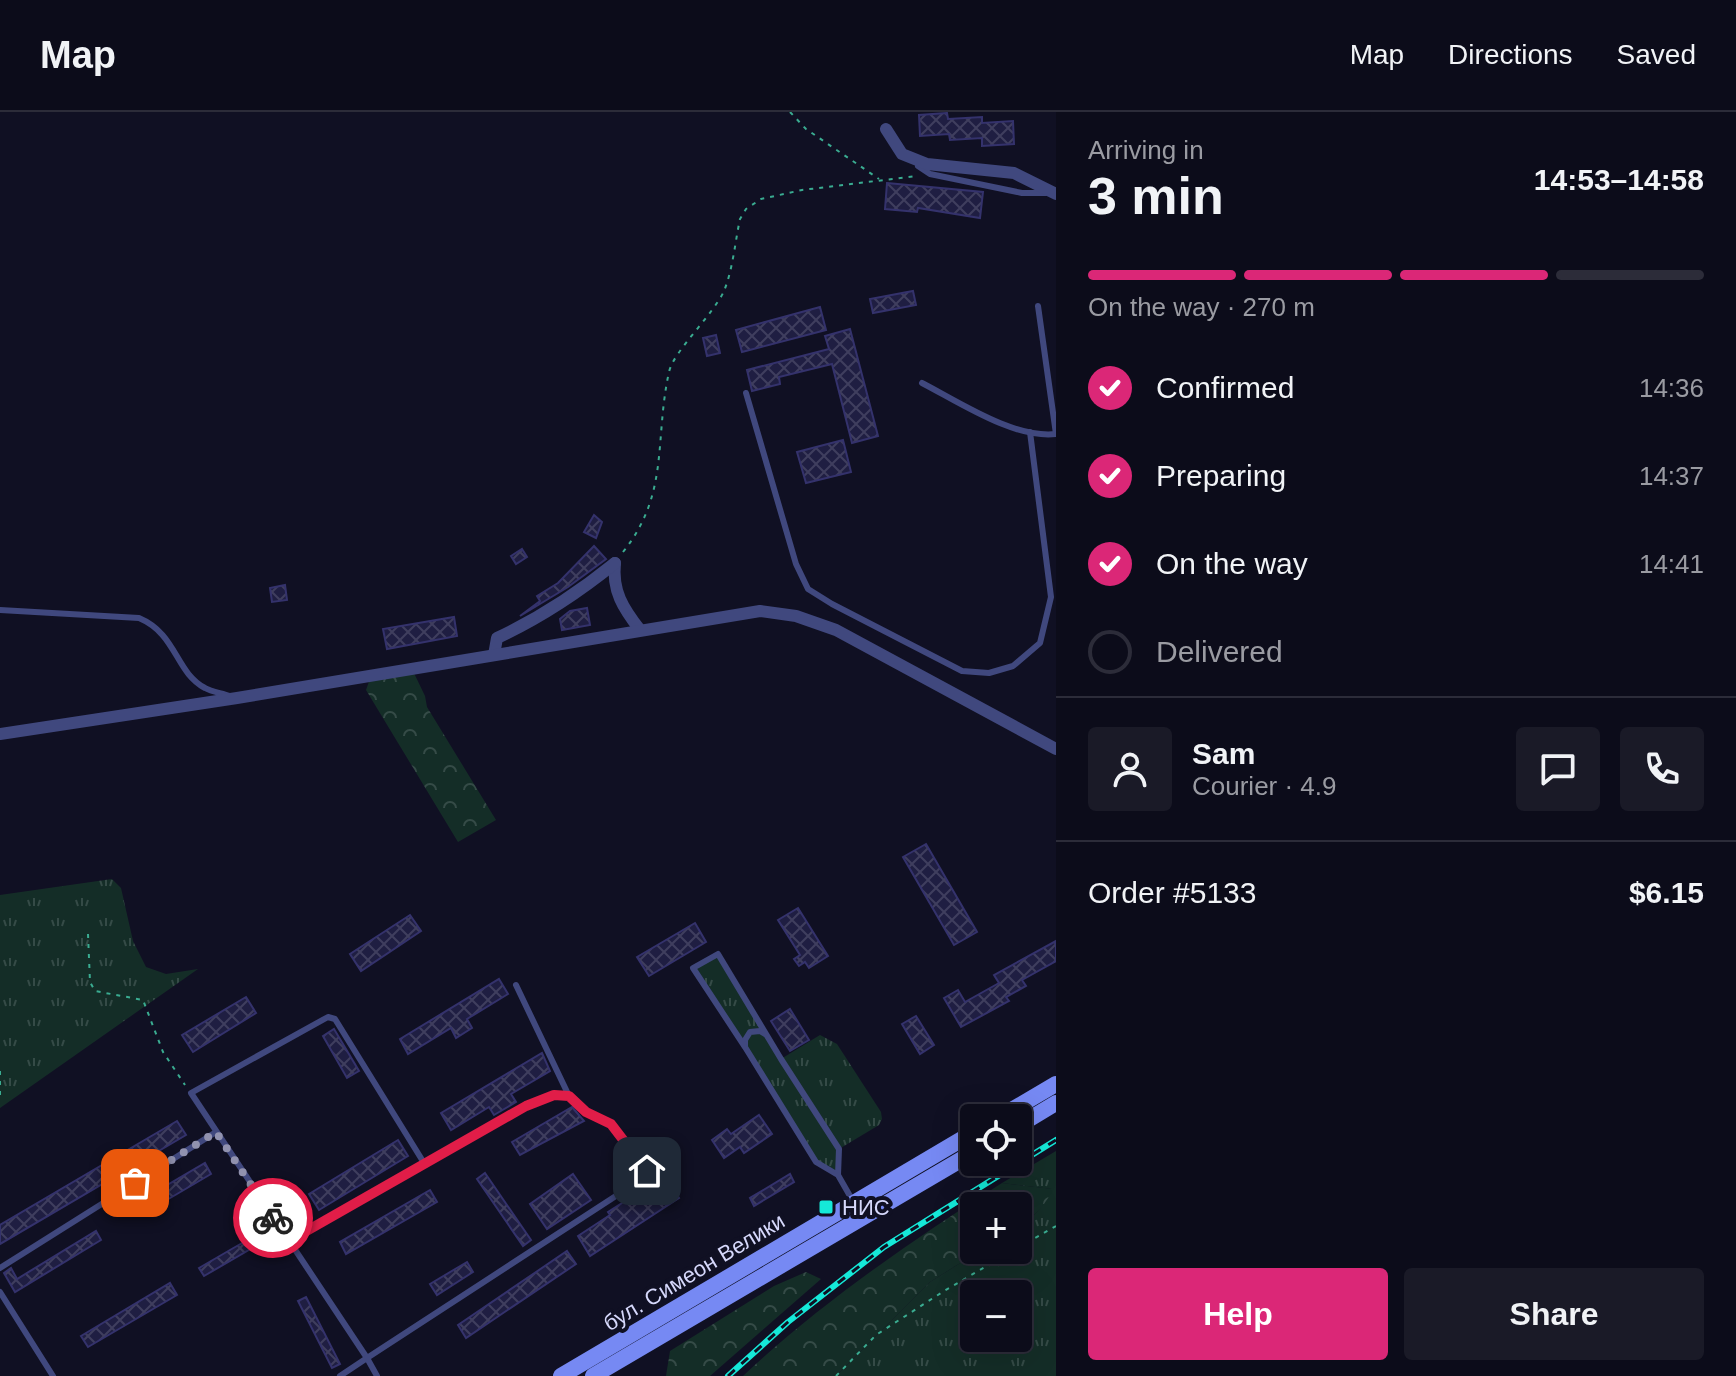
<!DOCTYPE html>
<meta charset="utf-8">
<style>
body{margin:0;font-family:Arial,sans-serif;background:#1a1a27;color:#f1f3f6;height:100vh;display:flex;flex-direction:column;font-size:30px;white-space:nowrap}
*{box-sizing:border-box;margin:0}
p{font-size:26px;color:#9a9ba2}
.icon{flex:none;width:44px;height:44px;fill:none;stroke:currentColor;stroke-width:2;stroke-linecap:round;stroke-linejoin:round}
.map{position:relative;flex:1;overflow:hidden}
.sheet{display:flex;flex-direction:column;background:#0c0c1a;width:680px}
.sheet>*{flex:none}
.tools{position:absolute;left:960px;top:992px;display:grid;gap:16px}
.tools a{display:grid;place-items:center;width:72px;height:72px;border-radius:8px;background:#0c0c1a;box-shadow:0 8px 32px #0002,0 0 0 2px #2c2c39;font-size:40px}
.pin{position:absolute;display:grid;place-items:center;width:68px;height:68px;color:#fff;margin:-34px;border-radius:16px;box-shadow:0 4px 12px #0006}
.courier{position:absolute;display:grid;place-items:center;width:80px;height:80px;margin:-40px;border:6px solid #e11d48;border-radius:50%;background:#fff;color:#222;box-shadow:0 2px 10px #0007}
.head em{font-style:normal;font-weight:700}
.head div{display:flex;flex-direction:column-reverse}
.head{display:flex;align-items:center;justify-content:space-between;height:136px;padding:0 32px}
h1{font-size:52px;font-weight:700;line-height:60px}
.bar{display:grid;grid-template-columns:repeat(4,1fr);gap:12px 8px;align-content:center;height:96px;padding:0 32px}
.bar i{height:10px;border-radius:6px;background:#2c2c39}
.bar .current{background:#db2777}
.bar p{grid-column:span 4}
.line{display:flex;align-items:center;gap:20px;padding:0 32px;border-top:2px solid #2c2c39}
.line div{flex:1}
.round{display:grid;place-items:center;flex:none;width:84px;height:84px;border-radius:8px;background:#1a1a27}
ol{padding:0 32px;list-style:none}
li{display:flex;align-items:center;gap:24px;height:88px}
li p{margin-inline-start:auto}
li .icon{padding:8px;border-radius:50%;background:#db2777;color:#fff;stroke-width:4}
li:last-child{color:#9a9ba2}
li i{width:44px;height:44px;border:4px solid #2c2c39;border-radius:50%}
.cta{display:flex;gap:16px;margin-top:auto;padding:16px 32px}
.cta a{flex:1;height:92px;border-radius:8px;background:#db2777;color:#fff;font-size:32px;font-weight:700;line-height:92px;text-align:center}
.cta a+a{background:#1a1a27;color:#f1f3f6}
header{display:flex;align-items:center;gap:48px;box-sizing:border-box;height:112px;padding:0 40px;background:#0c0c1a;border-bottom:2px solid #2c2c39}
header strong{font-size:38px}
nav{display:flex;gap:44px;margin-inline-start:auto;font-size:28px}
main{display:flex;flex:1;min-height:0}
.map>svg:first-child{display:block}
</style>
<header>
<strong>Map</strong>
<nav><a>Map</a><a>Directions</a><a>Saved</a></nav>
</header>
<main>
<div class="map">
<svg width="1056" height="1264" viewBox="0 0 1056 1264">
<defs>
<pattern id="grass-tufts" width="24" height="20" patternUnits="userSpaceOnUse" patternTransform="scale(2)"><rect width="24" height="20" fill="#142d27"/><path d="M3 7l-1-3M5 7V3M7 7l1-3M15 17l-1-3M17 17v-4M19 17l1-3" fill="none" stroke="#354b47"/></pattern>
<pattern id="forest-crowns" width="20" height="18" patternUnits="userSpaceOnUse" patternTransform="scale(2)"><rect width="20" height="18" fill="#142d27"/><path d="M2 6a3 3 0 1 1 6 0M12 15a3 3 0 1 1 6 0" fill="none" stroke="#354b47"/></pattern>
<pattern id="building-cross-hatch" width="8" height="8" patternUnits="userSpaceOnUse" patternTransform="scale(2)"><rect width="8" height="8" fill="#1f1e42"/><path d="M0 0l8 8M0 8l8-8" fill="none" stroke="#3f3e5e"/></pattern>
</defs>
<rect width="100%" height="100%" fill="#101023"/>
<g fill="url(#grass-tufts)" fill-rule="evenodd">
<path d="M112 767 121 776 133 829 146 855 166 862 198 857 0 996V783Z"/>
<path d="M718 842 781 947 820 923 837 932 881 1000 882 1007 879 1013 839 1037 838 1063 816 1050 693 856Z"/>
<path d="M1056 1039V1264H836L930 1170 981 1138H1018V1115C1034 1106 1044 1094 1052 1077L1002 1071ZM974 1182H1018V1226H974Z"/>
</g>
<g fill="url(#forest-crowns)">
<path d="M412 557 425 584 427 595 496 708 458 730 366 578 371 564Z"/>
<path d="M1002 1071 1053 1077C1045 1094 1034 1105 1018 1115V1094H974V1138H981L930 1170 836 1264H743C822 1190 911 1129 1002 1071Z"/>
<path d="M806 1160 821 1167 710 1264H666L670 1239 774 1174Z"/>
</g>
<g fill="url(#building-cross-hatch)" stroke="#34326c" stroke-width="2">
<path d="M947 1 948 7 982 5V11L1013 9 1014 32 982 34V26L950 28 949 22 920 24 919 3Z"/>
<path d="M887 71 983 80 980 106 918 96 917 100 885 97Z"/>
<path d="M913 179 916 193 873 201 870 187Z"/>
<path d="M820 195 826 218 742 240 736 218Z"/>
<path d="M850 217 878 324 852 331 832 252 779 265 780 272 752 279 747 258 829 237 825 224Z"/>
<path d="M716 223 720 241 707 244 703 226Z"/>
<path d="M843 328 851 360 806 371 797 340Z"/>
<path d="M594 403 602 410 596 426 584 420Z"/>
<path d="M594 434 606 447 568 475 520 504 540 489 537 484 558 471Z"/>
<path d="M522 437 527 445 516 452 511 444Z"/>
<path d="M285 473 287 488 272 490 270 476Z"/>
<path d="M587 496 590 513 562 518 560 507 570 499Z"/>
<path d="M454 505 457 524 387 537 383 517Z"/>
<path d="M926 732 977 820 954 833 903 745Z"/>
<path d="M798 796 828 844 809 856 805 850 799 854 794 847 800 843 778 808Z"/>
<path d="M410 803 421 819 361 859 350 842Z"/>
<path d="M695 811 706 830 649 864 637 845Z"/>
<path d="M1056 829V849L1022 868 1026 874 1006 885 1009 889 961 915 944 886 958 878 965 890 999 871 994 863Z"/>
<path d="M499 867 508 882 467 907 472 916 456 926 451 916 408 942 400 927Z"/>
<path d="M246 885 256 901 193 940 182 923Z"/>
<path d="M790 897 809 928 790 939 771 909Z"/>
<path d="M916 904 934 933 920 942 902 912Z"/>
<path d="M334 917 359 959 347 966 323 924Z"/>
<path d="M542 941 550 959 511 982 516 990 494 1003 489 995 451 1018 441 1001Z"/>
<path d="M572 995 584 1009 520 1043 512 1030Z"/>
<path d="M759 1003 772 1022 744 1041 740 1035 724 1046 712 1028 727 1017 731 1022Z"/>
<path d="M177 1009 186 1023 0 1132V1113Z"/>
<path d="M398 1028 408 1044 319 1098 309 1082Z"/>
<path d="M205 1051 211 1062 148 1099 135 1078 143 1073 150 1083Z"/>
<path d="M485 1061 531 1128 523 1134 477 1067Z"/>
<path d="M573 1062 591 1088 547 1117 530 1092Z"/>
<path d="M790 1062 794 1070 754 1094 750 1086Z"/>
<path d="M664 1064 679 1086 590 1144 578 1124 610 1103 608 1100Z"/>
<path d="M430 1078 437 1090 346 1142 340 1130Z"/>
<path d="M96 1119 101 1128 15 1180 4 1161 11 1156 17 1167Z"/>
<path d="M249 1127 254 1135 204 1164 199 1156Z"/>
<path d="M567 1139 576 1152 466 1226 458 1213Z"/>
<path d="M467 1150 473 1160 437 1183 430 1172Z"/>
<path d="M170 1171 177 1183 88 1235 81 1224Z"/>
<path d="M306 1185 340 1252 332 1256 298 1189Z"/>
</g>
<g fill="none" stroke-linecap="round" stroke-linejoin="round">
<g stroke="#3aac91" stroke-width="2" stroke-dasharray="4 6" stroke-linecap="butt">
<path d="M790 0 806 17 879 67"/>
<path d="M623 440C670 381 654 328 669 260 673 240 713 203 724 179 733 157 735 130 740 107L746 97 761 87 802 78 917 64"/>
<path d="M88 822 90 870 95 879 143 888 163 940 185 973"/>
<path d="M0 959V987"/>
<path d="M1018 1136 1056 1114"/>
<path d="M836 1264 876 1223 944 1179 1014 1138"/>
</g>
<g stroke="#40487e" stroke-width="6">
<path d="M918 54 930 62 1022 81H1046"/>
<path d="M922 271C959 290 1014 327 1056 322L1038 194"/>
<path d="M746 281 796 452 808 477 832 492 962 559 989 561 1013 554 1040 531 1051 485 1030 320"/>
<path d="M0 498 139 506C177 522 175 560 205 576 212 580 222 581 230 584"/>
<path d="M745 934V928L750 920 760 919 765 922"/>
<path d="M424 1051 335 907 328 905 191 981 367 1246 645 1065 647 1059 611 1012 586 1000 569 984 516 873"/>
<path d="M838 1063 839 1037 781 947 718 842 693 856 745 935 816 1050 838 1063 862 1105"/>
<path d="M289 1129 526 994 554 983 569 984"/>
<path d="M0 1156 216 1020"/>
<path d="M0 1180 53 1264"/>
<path d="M340 1264 367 1246 377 1264"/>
</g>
<g stroke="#40487e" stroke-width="12">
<path d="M886 17 902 42 927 52 1014 61 1056 82"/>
<path d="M615 451C612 479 623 496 640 518"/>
<path d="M494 543 497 526C540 506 578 481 615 451"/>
<path d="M0 622 237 586 760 499 796 504 836 518 1056 637"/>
</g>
<g stroke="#7689f3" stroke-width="16">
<path d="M998 1006 1056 972"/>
<path d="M1018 1014 1056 991"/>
<path d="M561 1264 974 1020"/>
<path d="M593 1264 974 1040"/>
</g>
<g stroke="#15e9d9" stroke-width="6">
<path id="rail" d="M728 1264 788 1210 884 1135 1056 1028"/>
</g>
<use href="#rail" stroke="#101023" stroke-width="3" stroke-dasharray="9" stroke-linecap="butt"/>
</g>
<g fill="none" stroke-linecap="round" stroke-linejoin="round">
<path stroke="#9192af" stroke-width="8" stroke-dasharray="0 14.4" d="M135 1071 216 1020 273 1106"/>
<path stroke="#e11d48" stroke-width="10" d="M273 1106 289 1129 526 994 554 983 569 984 586 1000 611 1012 647 1059"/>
</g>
<rect fill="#15e9d9" stroke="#101023" stroke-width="3" x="818" y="1087" width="16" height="16" rx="4"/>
<g text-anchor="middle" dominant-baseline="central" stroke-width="8" stroke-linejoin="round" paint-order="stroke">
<g font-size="22" fill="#d6d8fb" stroke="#101023" text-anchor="start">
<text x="842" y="1095">НИС</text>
</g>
<g font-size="22" fill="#d6d8fb" stroke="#101023">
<text transform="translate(694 1160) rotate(-31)">бул. Симеон Велики</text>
</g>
</g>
</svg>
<div class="tools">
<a><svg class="icon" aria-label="locate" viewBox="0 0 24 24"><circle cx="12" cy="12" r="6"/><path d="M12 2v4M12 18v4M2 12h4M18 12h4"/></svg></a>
<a>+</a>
<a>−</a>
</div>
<div class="pin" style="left:135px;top:1071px;background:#ea580c"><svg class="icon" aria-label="bag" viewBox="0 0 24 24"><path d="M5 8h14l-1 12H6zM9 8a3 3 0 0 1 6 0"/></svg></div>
<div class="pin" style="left:647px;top:1059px;background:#1f2937"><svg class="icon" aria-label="home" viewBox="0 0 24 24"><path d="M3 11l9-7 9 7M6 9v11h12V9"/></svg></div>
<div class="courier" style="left:273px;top:1106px"><svg class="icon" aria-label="bike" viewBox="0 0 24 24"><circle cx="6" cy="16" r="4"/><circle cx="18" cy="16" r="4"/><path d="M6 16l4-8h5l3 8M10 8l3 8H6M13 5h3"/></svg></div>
</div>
<section class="sheet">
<div class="head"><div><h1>3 min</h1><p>Arriving in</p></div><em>14:53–14:58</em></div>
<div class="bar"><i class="current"></i><i class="current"></i><i class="current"></i><i></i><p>On the way · 270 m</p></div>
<ol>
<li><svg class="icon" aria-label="check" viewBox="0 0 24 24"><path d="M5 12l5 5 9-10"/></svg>Confirmed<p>14:36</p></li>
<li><svg class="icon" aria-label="check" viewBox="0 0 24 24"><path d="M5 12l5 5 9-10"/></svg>Preparing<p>14:37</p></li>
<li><svg class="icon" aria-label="check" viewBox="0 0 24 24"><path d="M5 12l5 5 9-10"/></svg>On the way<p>14:41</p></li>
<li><i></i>Delivered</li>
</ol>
<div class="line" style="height:144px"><a class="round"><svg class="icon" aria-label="person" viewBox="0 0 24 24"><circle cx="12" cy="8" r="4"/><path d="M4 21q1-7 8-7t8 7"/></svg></a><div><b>Sam</b><p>Courier · 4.9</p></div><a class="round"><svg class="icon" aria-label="chat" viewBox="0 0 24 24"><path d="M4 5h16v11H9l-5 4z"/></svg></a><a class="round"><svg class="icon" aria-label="phone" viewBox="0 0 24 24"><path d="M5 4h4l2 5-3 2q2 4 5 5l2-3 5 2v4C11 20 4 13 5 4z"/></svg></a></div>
<div class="line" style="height:104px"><div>Order #5133</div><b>$6.15</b></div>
<div class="cta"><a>Help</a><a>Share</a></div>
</section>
</main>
